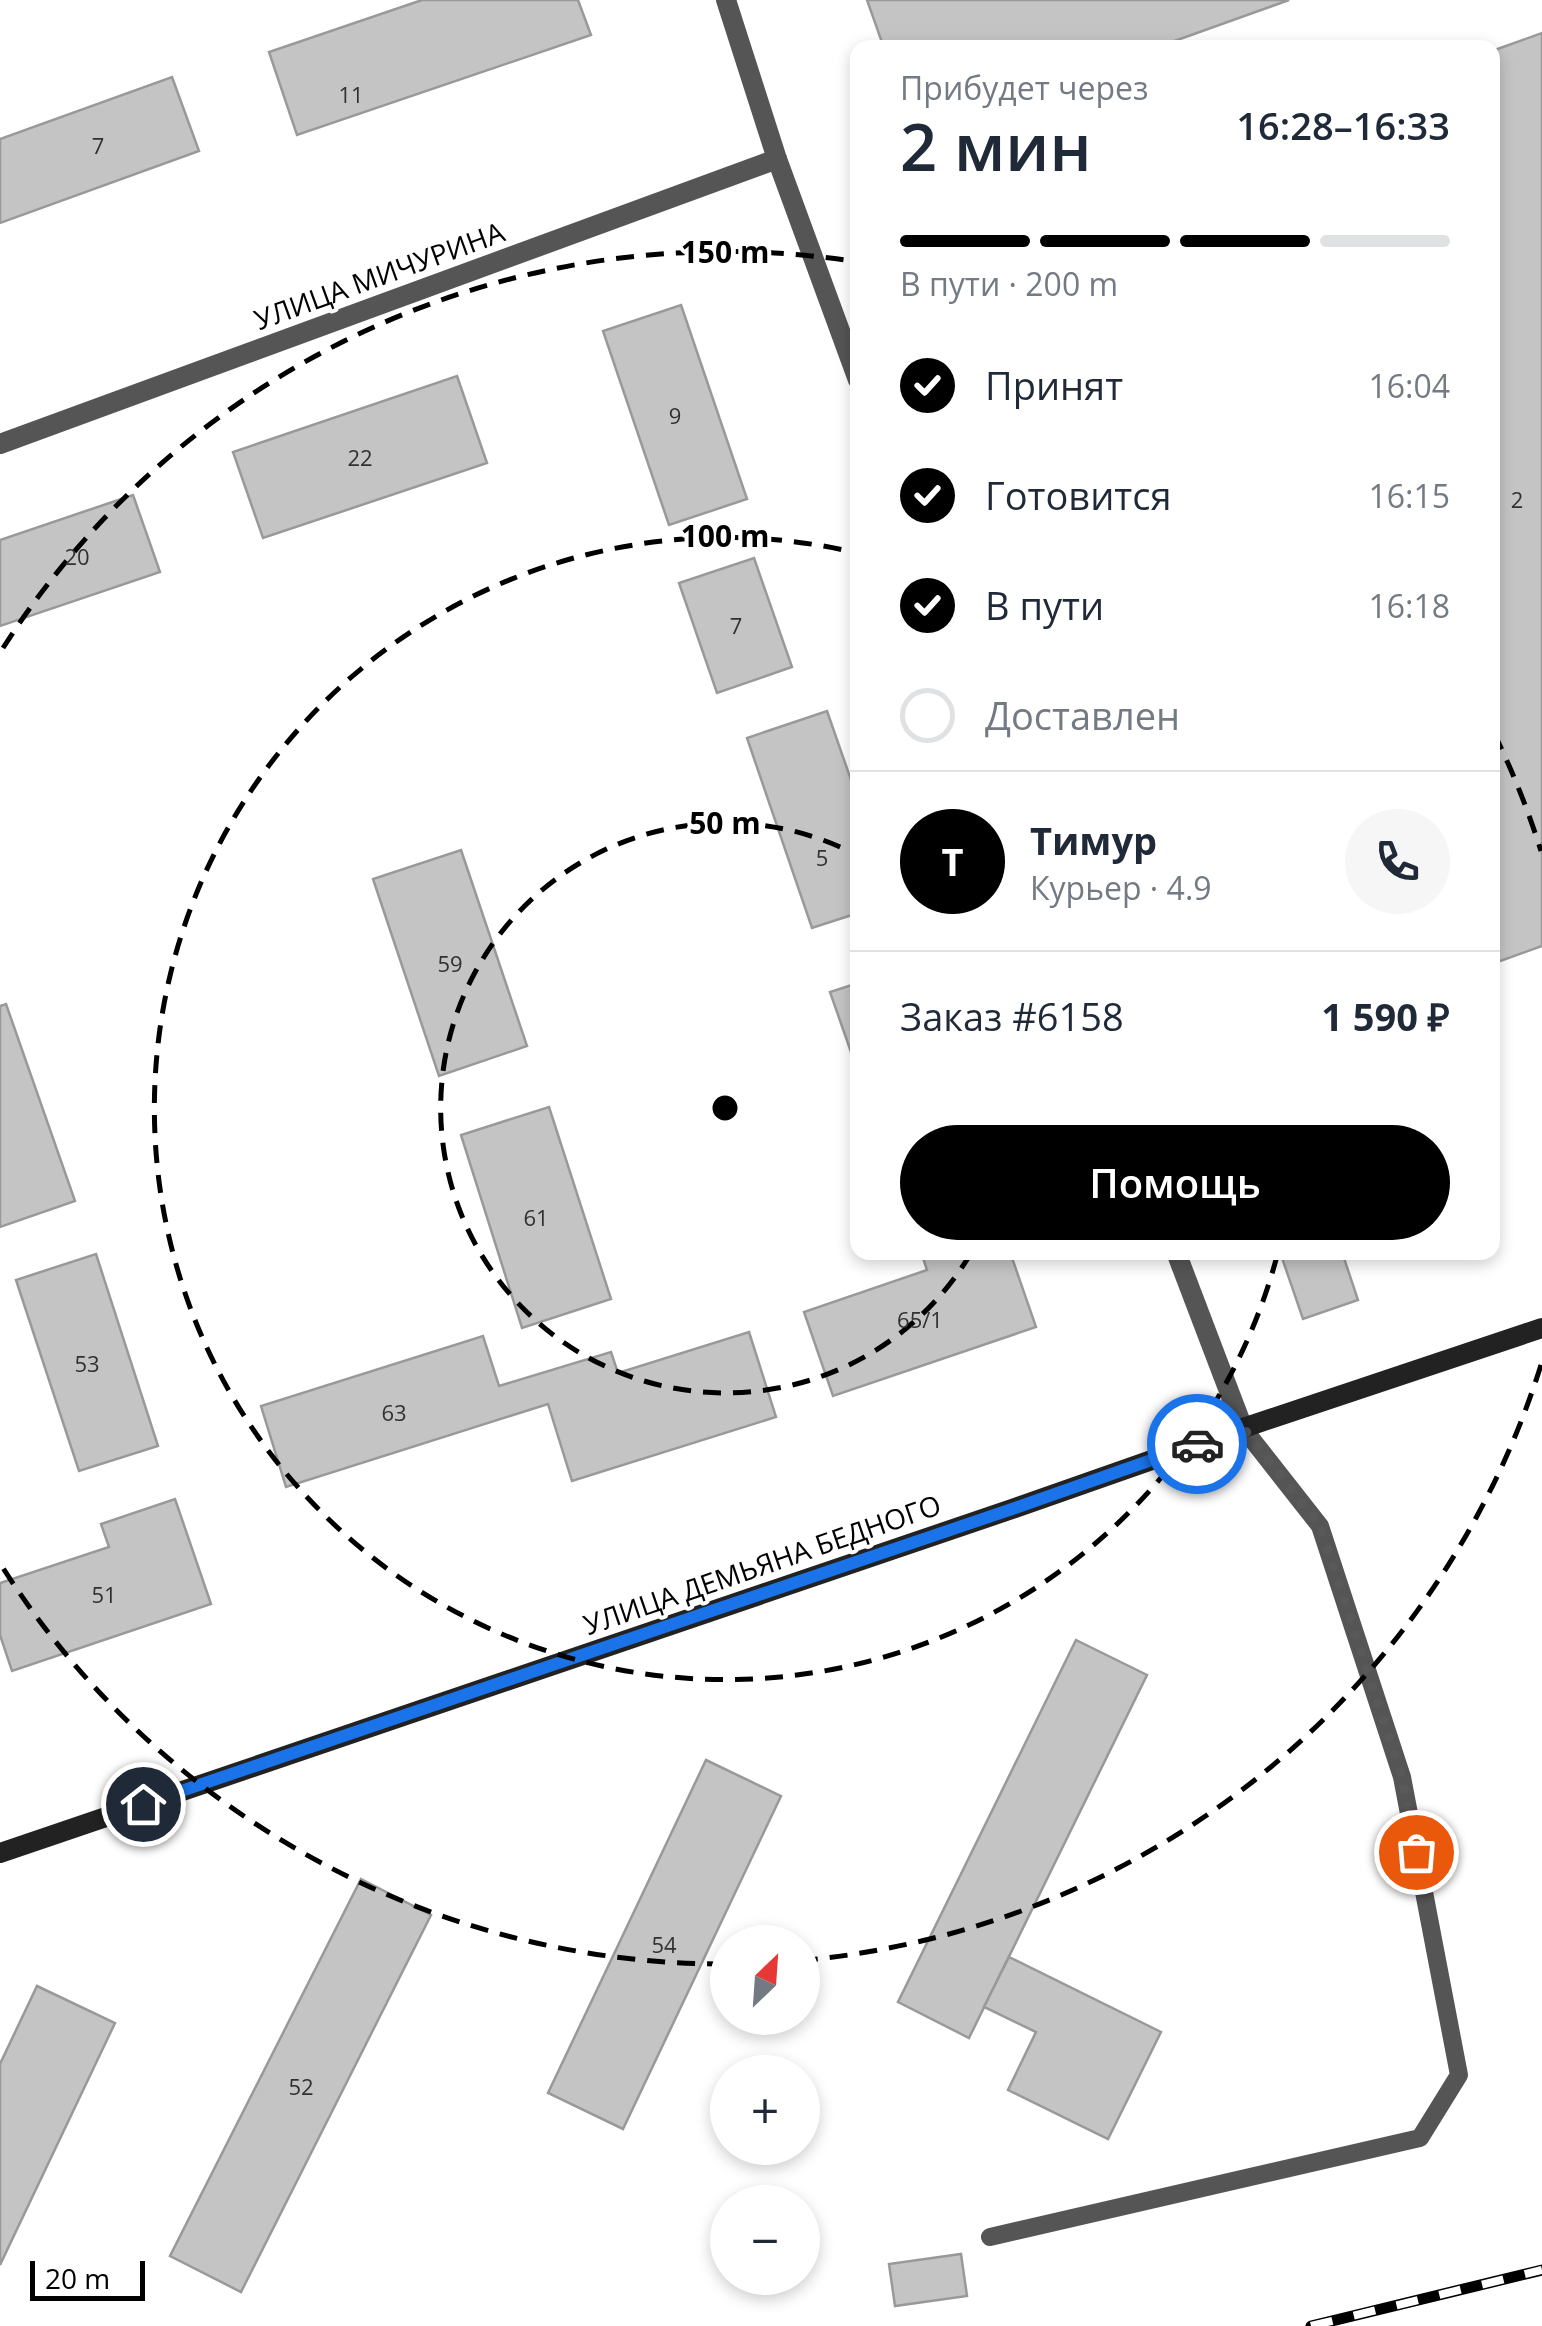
<!DOCTYPE html>
<html lang="ru">
<meta charset="utf-8">
<style>
body{margin:0;font-family:"Open Sans",sans-serif;background:#f6f6f7;color:#1f2937;height:100vh;display:flex;flex-direction:column;font-size:38px;white-space:nowrap}
*{box-sizing:border-box;margin:0}
p{font-size:32px;color:#747a83}
.icon{flex:none;width:55px;height:55px;fill:none;stroke:currentColor;stroke-width:2;stroke-linecap:round;stroke-linejoin:round}
.map{position:relative;flex:1;overflow:hidden}
.panel{position:absolute;left:850px;top:40px;width:650px;height:1220px;display:flex;flex-direction:column;background:#fff;border-radius:20px;box-shadow:0 5px 15px #0003}
.panel>*{flex:none}
.needle{width:65px;rotate:25deg}
.controls{position:absolute;left:710px;top:1925px;display:grid;gap:20px}
.controls a{display:grid;place-items:center;width:110px;height:110px;border-radius:50%;background:#fff;box-shadow:0 5px 15px #0003;font-size:50px}
.scale{position:absolute;left:30px;bottom:25px;width:115px;box-sizing:border-box;padding-left:10px;border:5px solid #000;border-top:0;font-size:28px;line-height:35px;white-space:nowrap;color:#000;-webkit-text-stroke:8px #fff;paint-order:stroke}
.pin{position:absolute;display:grid;place-items:center;width:85px;height:85px;color:#fff;margin:-42px;border:5px solid #fff;border-radius:50%;box-shadow:0 2px 10px #0007}
.courier{position:absolute;display:grid;place-items:center;width:100px;height:100px;margin:-50px;border:8px solid #1a73e8;border-radius:50%;background:#fff;color:#222;box-shadow:0 2px 12px #0007}
.overview em{font-style:normal;font-weight:600}
.overview div{display:flex;flex-direction:column-reverse}
.overview{display:flex;align-items:center;justify-content:space-between;height:170px;padding:0 50px}
h1{font-size:65px;font-weight:600;line-height:75px}
.bar{display:grid;grid-template-columns:repeat(4,1fr);gap:15px 10px;align-content:center;height:120px;padding:0 50px}
.bar i{height:12px;border-radius:8px;background:#e0e1e3}
.bar .current{background:#000}
.bar p{grid-column:span 4}
.line{display:flex;align-items:center;gap:25px;padding:0 50px;border-top:2px solid #e0e1e3}
.line div{flex:1}
.round{display:grid;place-items:center;flex:none;width:105px;height:105px;border-radius:52px;background:#f6f6f7}
ol{padding:0 50px;list-style:none}
li{display:flex;align-items:center;gap:30px;height:110px}
li p{margin-inline-start:auto}
li .icon{padding:10px;border-radius:50%;background:#000;color:#fff;stroke-width:4}
li:last-child{color:#747a83}
li i{width:55px;height:55px;border:5px solid #e0e1e3;border-radius:50%}
.primary-button{display:flex;gap:20px;margin-top:auto;padding:20px 50px}
.primary-button a{flex:1;height:115px;border-radius:60px;background:#000;color:#fff;font-size:40px;font-weight:600;line-height:115px;text-align:center}
.map>svg:first-child{display:block}
</style>
<div class="map">
<svg width="1542" height="2326" viewBox="0 0 1542 2326">
<rect width="100%" height="100%" fill="#fff"/>
<g fill="#c4c4c4" stroke="#999" stroke-width="2.5">
<path d="M422 0H578L591 35 297 135 269 52Z"/>
<path d="M867 0H1289L1155 48H884Z"/>
<path d="M1542 33V946L1492 964V51Z"/>
<path d="M172 77 199 151 0 223V139Z"/>
<path d="M681 305 747 499 669 525 603 331Z"/>
<path d="M457 376 487 463 263 538 233 452Z"/>
<path d="M133 495 160 572 0 626V540Z"/>
<path d="M754 558 792 667 717 693 679 583Z"/>
<path d="M827 711 858 800V913L812 928 747 738Z"/>
<path d="M461 850 527 1046 439 1076 373 879Z"/>
<path d="M858 983V1072L830 992Z"/>
<path d="M6 1004 75 1201 0 1227V1006Z"/>
<path d="M549 1107 611 1299 522 1328 461 1135Z"/>
<path d="M921 1252H1010L1036 1327 833 1396 804 1312 927 1270Z"/>
<path d="M1280 1252H1342L1358 1300 1303 1319Z"/>
<path d="M96 1254 158 1446 79 1471 16 1280Z"/>
<path d="M749 1332 776 1417 572 1481 548 1404 286 1487 261 1406 483 1336 499 1386 611 1352 618 1373Z"/>
<path d="M175 1499 211 1604 12 1671 0 1635V1583L109 1547 101 1524Z"/>
<path d="M1076 1640 1147 1675 969 2038 898 2002Z"/>
<path d="M706 1760 781 1796 623 2129 548 2093Z"/>
<path d="M361 1879 431 1915 241 2292 170 2256Z"/>
<path d="M1009 1957 1161 2032 1108 2139 1008 2090 1036 2032 984 2007Z"/>
<path d="M37 1986 115 2023 0 2265V2064Z"/>
<path d="M961 2254 967 2296 895 2306 889 2264Z"/>
</g>
<g fill="none" stroke-linecap="round" stroke-linejoin="round">
<path stroke="#555" stroke-width="18" d="M990 2237 1420 2138 1459 2075 1402 1777 1320 1526 1243 1428"/>
<g stroke="#555" stroke-width="20">
<path d="M726 0 777 159 858 380"/>
<path d="M0 444 777 159"/>
<path d="M1176 1252 1243 1428"/>
</g>
<path stroke="#222" stroke-width="20" d="M0 1853 1015 1508 1243 1428 1542 1328"/>
<g stroke="#000" stroke-width="11">
<path id="rail" d="M1311 2326 1542 2270"/>
</g>
<use href="#rail" stroke="#fff" stroke-width="8" stroke-dasharray="22" stroke-linecap="butt"/>
</g>
<g fill="none" stroke-linecap="round" stroke-linejoin="round">
<path stroke="#595959" stroke-width="10" stroke-dasharray="0 18" d="M1197 1444 1243 1428 1320 1526 1402 1777 1416 1852"/>
<path stroke="#1a73e8" stroke-width="12" d="M143 1804 1015 1508 1197 1444"/>
</g>
<g fill="none" stroke="#000" stroke-width="5" stroke-dasharray="18 12">
<path d="M971 1253A285 285 0 1 1 857 855"/>
<path d="M1277 1256A571 571 0 1 1 853 552"/>
<path d="M1541 1365A856 856 0 0 1 807 1960M725 1964A856 856 0 0 1 3 1568M3 648A856 856 0 0 1 852 261M1494 733A856 856 0 0 1 1541 851"/>
</g>
<g text-anchor="middle" dominant-baseline="central" stroke-width="8" stroke-linejoin="round" paint-order="stroke">
<g font-size="22" fill="#313131">
<text x="351" y="94">11</text>
<text x="98" y="145">7</text>
<text x="675" y="415">9</text>
<text x="360" y="457">22</text>
<text x="1517" y="499">2</text>
<text x="77" y="556">20</text>
<text x="736" y="625">7</text>
<text x="822" y="857">5</text>
<text x="450" y="963">59</text>
<text x="536" y="1217">61</text>
<text x="920" y="1319">65/1</text>
<text x="87" y="1363">53</text>
<text x="394" y="1412">63</text>
<text x="104" y="1594">51</text>
<text x="664" y="1944">54</text>
<text x="301" y="2086">52</text>
</g>
<g font-size="28" fill="#000" stroke="#fff">
<text transform="translate(379 275) rotate(-20)">УЛИЦА МИЧУРИНА</text>
<text transform="translate(762 1564) rotate(-19)">УЛИЦА ДЕМЬЯНА БЕДНОГО</text>
</g>
</g>
<circle cx="725" cy="1108" r="15" fill="#000" stroke="#fff" stroke-width="5"/>
<g font-size="30" text-anchor="middle" font-weight="bold" fill="#000" stroke="#fff" stroke-width="8" stroke-linejoin="round" paint-order="stroke">
<text x="725" y="263">150 m</text>
<text x="725" y="547">100 m</text>
<text x="725" y="834">50 m</text>
</g>
</svg>
<div class="controls">
<a><svg class="needle" viewBox="-14 -14 28 28"><path d="M0-13l5 13h-10z" fill="#e53935"/><path d="M0 13l5-13h-10z" fill="#747a83"/></svg></a>
<a>+</a>
<a>−</a>
</div>
<div class="scale">20 m</div>
<div class="pin" style="left:1416px;top:1852px;background:#ea580c"><svg class="icon" aria-label="bag" viewBox="0 0 24 24"><path d="M5 8h14l-1 12H6zM9 8a3 3 0 0 1 6 0"/></svg></div>
<div class="pin" style="left:143px;top:1804px;background:#1f2937"><svg class="icon" aria-label="home" viewBox="0 0 24 24"><path d="M3 11l9-7 9 7M6 9v11h12V9"/></svg></div>
<div class="courier" style="left:1197px;top:1444px"><svg class="icon" aria-label="car" viewBox="0 0 24 24"><path d="M5 17H2v-5l4-1 3-4h7l3 4 3 1v5h-3M9 17h6M6 11h13"/><circle cx="7" cy="17" r="2"/><circle cx="17" cy="17" r="2"/></svg></div>
<section class="panel">
<div class="overview"><div><h1>2 мин</h1><p>Прибудет через</p></div><em>16:28–16:33</em></div>
<div class="bar"><i class="current"></i><i class="current"></i><i class="current"></i><i></i><p>В пути · 200 m</p></div>
<ol>
<li><svg class="icon" aria-label="check" viewBox="0 0 24 24"><path d="M5 12l5 5 9-10"/></svg>Принят<p>16:04</p></li>
<li><svg class="icon" aria-label="check" viewBox="0 0 24 24"><path d="M5 12l5 5 9-10"/></svg>Готовится<p>16:15</p></li>
<li><svg class="icon" aria-label="check" viewBox="0 0 24 24"><path d="M5 12l5 5 9-10"/></svg>В пути<p>16:18</p></li>
<li><i></i>Доставлен</li>
</ol>
<div class="line" style="height:180px"><b class="round" style="background:#000;color:#fff">Т</b><div><b>Тимур</b><p>Курьер · 4.9</p></div><a class="round"><svg class="icon" aria-label="phone" viewBox="0 0 24 24"><path d="M5 4h4l2 5-3 2q2 4 5 5l2-3 5 2v4C11 20 4 13 5 4z"/></svg></a></div>
<div class="line" style="height:130px"><div>Заказ #6158</div><b>1 590 ₽</b></div>
<div class="primary-button"><a>Помощь</a></div>
</section>
</div>
